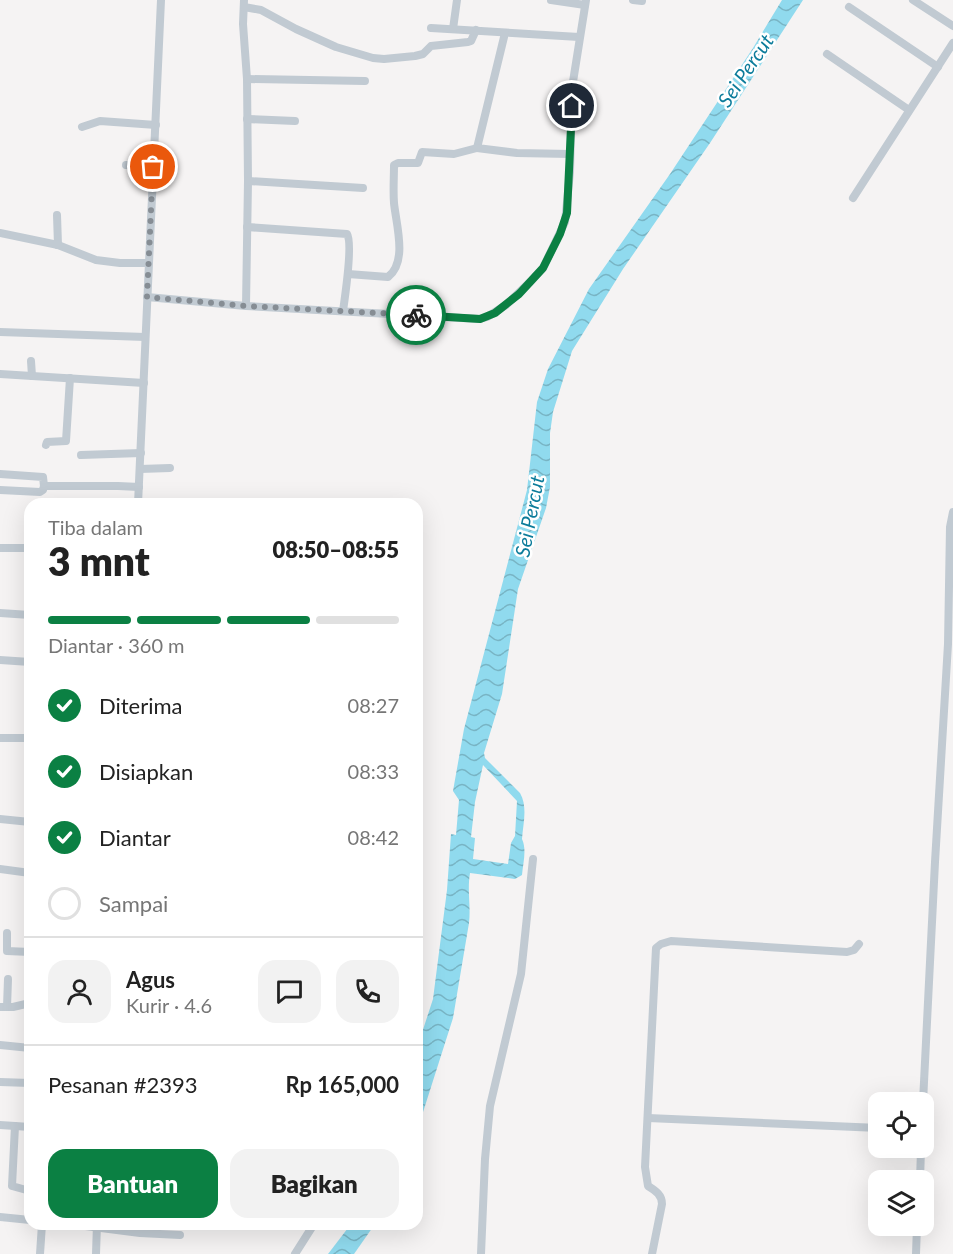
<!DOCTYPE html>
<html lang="id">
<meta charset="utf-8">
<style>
body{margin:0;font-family:Lato,sans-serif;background:#f2f2f2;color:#222;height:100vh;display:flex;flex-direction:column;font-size:22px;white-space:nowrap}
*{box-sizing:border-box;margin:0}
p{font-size:20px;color:#767676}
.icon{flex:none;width:33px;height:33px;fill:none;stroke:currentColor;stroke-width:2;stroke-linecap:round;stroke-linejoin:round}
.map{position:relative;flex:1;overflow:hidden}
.details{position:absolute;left:24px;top:498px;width:399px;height:732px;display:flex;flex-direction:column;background:#fff;border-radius:18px;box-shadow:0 6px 24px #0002}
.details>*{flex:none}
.buttons{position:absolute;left:868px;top:1092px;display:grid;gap:12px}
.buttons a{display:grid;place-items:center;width:66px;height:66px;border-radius:12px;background:#fff;box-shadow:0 6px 24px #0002;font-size:30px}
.pin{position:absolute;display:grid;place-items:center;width:51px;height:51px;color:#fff;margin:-26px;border:3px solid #fff;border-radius:50%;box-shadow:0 2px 6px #0007}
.courier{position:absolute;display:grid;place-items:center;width:60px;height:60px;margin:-30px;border:4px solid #0b8043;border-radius:50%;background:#fff;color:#222;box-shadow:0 2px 8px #0007}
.overview em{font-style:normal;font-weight:800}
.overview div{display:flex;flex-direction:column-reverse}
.overview{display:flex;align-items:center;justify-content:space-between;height:102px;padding:0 24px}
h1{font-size:39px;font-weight:800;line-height:45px}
.bar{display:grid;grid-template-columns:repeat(4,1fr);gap:9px 6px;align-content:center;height:72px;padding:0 24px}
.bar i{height:8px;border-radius:4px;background:#e0e0e0}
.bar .current{background:#0b8043}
.bar p{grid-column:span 4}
.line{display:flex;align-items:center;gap:15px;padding:0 24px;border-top:2px solid #e0e0e0}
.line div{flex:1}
.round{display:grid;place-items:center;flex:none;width:63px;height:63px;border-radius:18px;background:#f2f2f2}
ol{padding:0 24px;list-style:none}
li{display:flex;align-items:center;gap:18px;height:66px}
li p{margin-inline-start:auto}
li .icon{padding:6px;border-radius:50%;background:#0b8043;color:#fff;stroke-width:4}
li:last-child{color:#767676}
li i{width:33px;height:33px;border:3px solid #e0e0e0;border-radius:50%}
.cta{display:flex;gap:12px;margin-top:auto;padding:12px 24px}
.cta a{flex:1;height:69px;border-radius:18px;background:#0b8043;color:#fff;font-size:24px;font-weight:800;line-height:69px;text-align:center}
.cta a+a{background:#f2f2f2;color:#222}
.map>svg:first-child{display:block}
</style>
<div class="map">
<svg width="953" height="1254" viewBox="0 0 953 1254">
<defs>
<pattern id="water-waves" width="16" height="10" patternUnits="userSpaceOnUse" patternTransform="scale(1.5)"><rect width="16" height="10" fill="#90daee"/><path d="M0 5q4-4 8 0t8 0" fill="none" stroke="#78b4c4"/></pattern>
</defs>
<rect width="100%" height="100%" fill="#f5f3f3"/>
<g fill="url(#water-waves)" fill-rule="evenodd">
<path d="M782 0H803L710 143 623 269 572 351 553 412 550 433V487L546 508 518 589 502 694 484 753 485 758 520 793C528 807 523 824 522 839 527 850 523 863 522 875L515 879 470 873C467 891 471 906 469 923L453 1018 417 1131V1048L433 999 447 890 451 834 456 835 459 800 453 791 464 729 527 490 537 402 548 369 589 289 670 174 753 48ZM483 765 517 801 515 836 511 843 508 864 473 859 475 838 471 837 475 802Z"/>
<path d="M351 1224H375L354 1254H328Z"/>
</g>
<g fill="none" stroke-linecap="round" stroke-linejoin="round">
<g stroke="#c1cad2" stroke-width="8">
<path d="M244 0 243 24 247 79 248 181 246 306"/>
<path d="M551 0 585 5"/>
<path d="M633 0 642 1"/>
<path d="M913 0 953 26"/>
<path d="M244 7 261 10 296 29 336 47 373 58 384 59 415 56 423 54 431 46 468 42 471 41 476 30"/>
<path d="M849 7 938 67"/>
<path d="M431 28 579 37"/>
<path d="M453 29 457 0"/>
<path d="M505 33 477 148 517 153 570 154"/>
<path d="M827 54 909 110"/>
<path d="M247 79 365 81"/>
<path d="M247 119 295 121"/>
<path d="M82 127 100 121 156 125"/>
<path d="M126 165 153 167"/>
<path d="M248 181 363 188"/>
<path d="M853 198 953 43"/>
<path d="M57 215 58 245"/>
<path d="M247 227 347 234C353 243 345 297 343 311"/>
<path d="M0 233 58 245 96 260 120 263H148"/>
<path d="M348 274 388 277C408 262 396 224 394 203 393 191 394 177 394 165L398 163H418L422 152 454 154 477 148"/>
<path d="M147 297 246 306 480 319 487 317 506 305 531 281 543 268 565 222 570 172 572 88 586 0"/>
<path d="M0 332 145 337"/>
<path d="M31 361 32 376"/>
<path d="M0 374 144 383"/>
<path d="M46 445 47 442 66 441 70 378"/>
<path d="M81 455 141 453"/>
<path d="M140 469 170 468"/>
<path d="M0 474 43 477 44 486H118L139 487"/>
<path d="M0 490 40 492 43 490 44 486"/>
<path d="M138 504 161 0"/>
<path d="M0 548H30"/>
<path d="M0 613 30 615"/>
<path d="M0 660 30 662"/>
<path d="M0 738H30"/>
<path d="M0 819 30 822"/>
<path d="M0 869 30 873"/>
<path d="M7 933V951L30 952"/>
<path d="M0 1007H13L30 1003"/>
<path d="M7 1007 8 979"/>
<path d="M0 1045 30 1048"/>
<path d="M0 1082 30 1083"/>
<path d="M923 1102 935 862 948 644 950 527 953 512"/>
<path d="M648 1118 879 1128"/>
<path d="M0 1125 30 1127"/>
<path d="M15 1126 12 1186 30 1191"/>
<path d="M920 1180 921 1148"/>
<path d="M0 1217 30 1220"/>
<path d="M70 1224 140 1233 180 1235"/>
<path d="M40 1254 42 1224"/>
<path d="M96 1254 97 1224"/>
<path d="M295 1254 314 1224"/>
<path d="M481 1254 485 1159 490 1106 521 974 533 859"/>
<path d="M652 1254 662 1204C662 1195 656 1191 648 1186L645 1167 656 948 661 944 671 941 847 952 854 950 859 944"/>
<path d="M916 1254 917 1226"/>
</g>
</g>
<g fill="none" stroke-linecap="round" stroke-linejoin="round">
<path stroke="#868d94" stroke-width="6" stroke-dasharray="0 10.8" d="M153 167 147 297 246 306 416 315"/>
<path stroke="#0b8043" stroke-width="8" d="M416 315 480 319 495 313 519 294 543 268 560 234 567 213 572 106"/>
</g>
<g text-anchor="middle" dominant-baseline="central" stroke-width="5" stroke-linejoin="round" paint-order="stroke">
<g font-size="20" font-style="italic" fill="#0c7c9b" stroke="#fff">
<text transform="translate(745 70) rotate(-56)">Sei Percut</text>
<text transform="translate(529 516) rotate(-79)">Sei Percut</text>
</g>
</g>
</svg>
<div class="buttons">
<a><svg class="icon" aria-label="locate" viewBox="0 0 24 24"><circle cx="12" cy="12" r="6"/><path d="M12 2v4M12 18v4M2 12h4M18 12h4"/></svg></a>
<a><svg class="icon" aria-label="layers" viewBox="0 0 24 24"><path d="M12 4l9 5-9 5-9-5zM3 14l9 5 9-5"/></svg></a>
</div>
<div class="pin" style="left:153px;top:167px;background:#ea580c"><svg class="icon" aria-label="bag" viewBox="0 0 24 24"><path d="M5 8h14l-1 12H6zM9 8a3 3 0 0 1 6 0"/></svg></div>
<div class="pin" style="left:572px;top:106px;background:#1f2937"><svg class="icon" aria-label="home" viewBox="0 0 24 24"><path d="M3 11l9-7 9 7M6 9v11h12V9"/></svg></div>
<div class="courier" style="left:416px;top:315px"><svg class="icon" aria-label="bike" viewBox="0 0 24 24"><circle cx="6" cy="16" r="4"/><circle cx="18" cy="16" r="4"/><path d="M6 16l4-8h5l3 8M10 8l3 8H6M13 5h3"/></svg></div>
<section class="details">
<div class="overview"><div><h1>3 mnt</h1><p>Tiba dalam</p></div><em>08:50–08:55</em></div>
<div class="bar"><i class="current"></i><i class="current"></i><i class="current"></i><i></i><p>Diantar · 360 m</p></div>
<ol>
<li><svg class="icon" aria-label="check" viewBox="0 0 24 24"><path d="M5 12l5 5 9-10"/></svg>Diterima<p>08:27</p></li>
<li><svg class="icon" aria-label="check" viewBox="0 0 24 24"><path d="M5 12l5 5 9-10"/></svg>Disiapkan<p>08:33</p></li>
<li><svg class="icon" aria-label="check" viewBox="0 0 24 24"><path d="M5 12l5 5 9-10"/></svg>Diantar<p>08:42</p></li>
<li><i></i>Sampai</li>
</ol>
<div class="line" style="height:108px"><a class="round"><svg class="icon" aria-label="person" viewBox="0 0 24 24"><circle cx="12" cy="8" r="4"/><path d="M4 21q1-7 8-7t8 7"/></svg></a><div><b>Agus</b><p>Kurir · 4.6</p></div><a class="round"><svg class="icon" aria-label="chat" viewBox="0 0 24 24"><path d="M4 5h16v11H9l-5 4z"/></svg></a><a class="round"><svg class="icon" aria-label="phone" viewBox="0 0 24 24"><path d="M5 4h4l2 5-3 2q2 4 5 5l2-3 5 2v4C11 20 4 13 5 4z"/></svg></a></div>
<div class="line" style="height:78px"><div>Pesanan #2393</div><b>Rp 165,000</b></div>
<div class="cta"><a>Bantuan</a><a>Bagikan</a></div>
</section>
</div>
